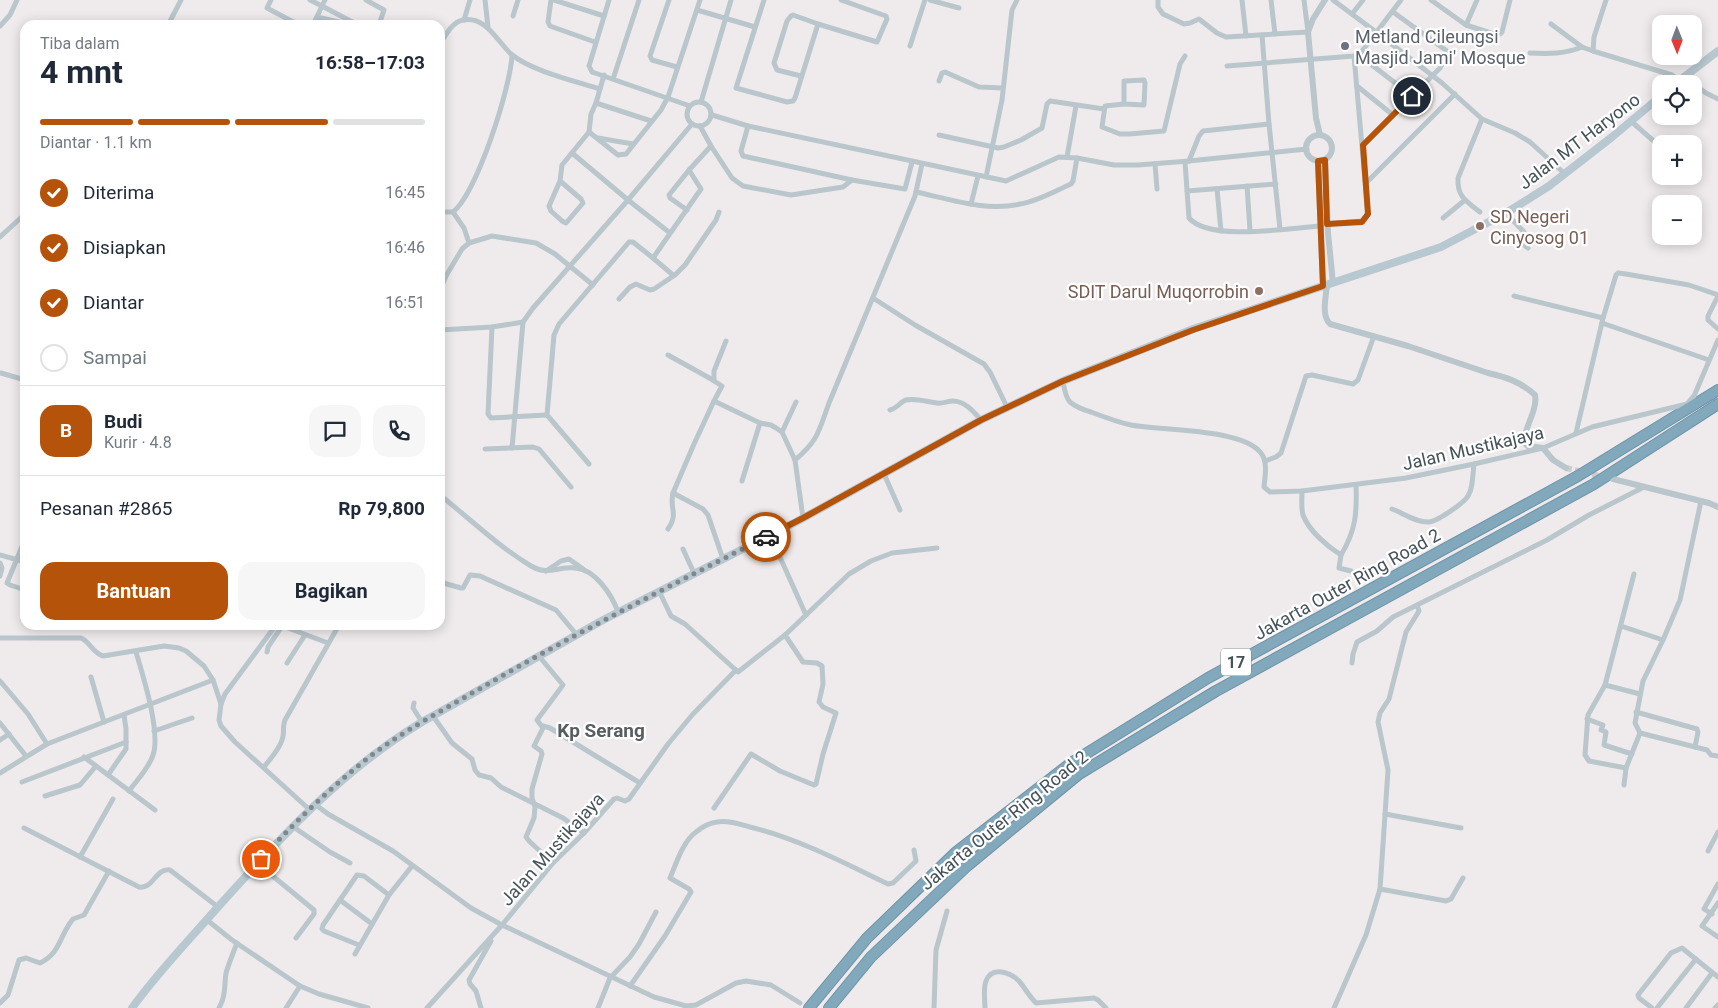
<!DOCTYPE html>
<html lang="id">
<meta charset="utf-8">
<style>
body{margin:0;font-family:Roboto,sans-serif;background:#f6f6f7;color:#1f2937;height:100vh;display:flex;flex-direction:column;font-size:19px;white-space:nowrap}
*{box-sizing:border-box;margin:0}
p{font-size:16px;color:#747a83}
.icon{flex:none;width:28px;height:28px;fill:none;stroke:currentColor;stroke-width:2;stroke-linecap:round;stroke-linejoin:round}
.map{position:relative;flex:1;overflow:hidden}
.side{position:absolute;left:20px;top:20px;width:425px;height:610px;display:flex;flex-direction:column;background:#fff;border-radius:15px;box-shadow:0 2px 12px #0003}
.side>*{flex:none}
.needle{width:32px;rotate:179deg}
.fabs{position:absolute;left:1652px;top:15px;display:grid;gap:10px}
.fabs a{display:grid;place-items:center;width:50px;height:50px;border-radius:10px;background:#fff;box-shadow:0 2px 12px #0003;font-size:25px}
.pin{position:absolute;display:grid;place-items:center;width:42px;height:42px;color:#fff;margin:-21px;border:2px solid #fff;border-radius:50%;box-shadow:0 1px 5px #0007}
.courier{position:absolute;display:grid;place-items:center;width:50px;height:50px;margin:-25px;border:4px solid #b45309;border-radius:50%;background:#fff;color:#222;box-shadow:0 1px 6px #0007}
.headline em{font-style:normal;font-weight:700}
.headline div{display:flex;flex-direction:column-reverse}
.headline{display:flex;align-items:center;justify-content:space-between;height:85px;padding:0 20px}
h1{font-size:32px;font-weight:700;line-height:38px}
.bar{display:grid;grid-template-columns:repeat(4,1fr);gap:8px 5px;align-content:center;height:60px;padding:0 20px}
.bar i{height:6px;border-radius:4px;background:#e0e1e3}
.bar .on{background:#b45309}
.bar p{grid-column:span 4}
.line{display:flex;align-items:center;gap:12px;padding:0 20px;border-top:1px solid #e0e1e3}
.line div{flex:1}
.round{display:grid;place-items:center;flex:none;width:52px;height:52px;border-radius:15px;background:#f6f6f7}
ol{padding:0 20px;list-style:none}
li{display:flex;align-items:center;gap:15px;height:55px}
li p{margin-inline-start:auto}
li .icon{padding:5px;border-radius:50%;background:#b45309;color:#fff;stroke-width:4}
li:last-child{color:#747a83}
li i{width:28px;height:28px;border:2px solid #e0e1e3;border-radius:50%}
.action{display:flex;gap:10px;margin-top:auto;padding:10px 20px}
.action a{flex:1;height:58px;border-radius:15px;background:#b45309;color:#fff;font-size:20px;font-weight:700;line-height:58px;text-align:center}
.action a+a{background:#f6f6f7;color:#1f2937}
.map>svg:first-child{display:block}
</style>
<div class="map">
<svg width="1718" height="1008" viewBox="0 0 1718 1008">
<rect width="100%" height="100%" fill="#efebec"/>
<g fill="none" stroke-linecap="round" stroke-linejoin="round">
<path stroke="#cdcccf" stroke-width="6" stroke-dasharray="6 3" stroke-linecap="butt" d="M1566 468 1604 477"/>
<g stroke="#6e93a7" stroke-width="12">
<g id="motorway">
<path d="M809 1008 867 938 955 853 1071 763 1208 678 1578 476 1718 390"/>
<path d="M829 1008 871 957 967 866 1079 774 1216 691 1594 484 1718 404"/>
</g>
</g>
<g stroke="#b9c6cb" stroke-width="5">
<path d="M271 0 267 8 299 25"/>
<path d="M310 0 322 6 313 25"/>
<path d="M325 0 322 6 358 25"/>
<path d="M366 0 384 10 379 25"/>
<path d="M485 0 488 27"/>
<path d="M551 0 548 22 550 26 595 42"/>
<path d="M554 0 604 16"/>
<path d="M609 0 589 66 592 72 690 106"/>
<path d="M669 0 650 56 652 60 677 67"/>
<path d="M764 0 736 88 787 102 793 101 795 98 818 24 877 42 887 19 886 16 841 0"/>
<path d="M930 0 959 8"/>
<path d="M1158 0V7L1163 14 1184 24 1190 23 1199 19 1217 33 1226 37 1308 32 1304 0"/>
<path d="M1242 0 1246 36"/>
<path d="M1271 0 1275 34"/>
<path d="M1333 0 1376 32 1442 83 1482 119 1515 133 1530 142 1564 173"/>
<path d="M1431 0 1466 25 1497 35 1500 34 1502 32 1510 0"/>
<path d="M1606 0 1594 37 1593 51 1672 75 1680 80"/>
<path d="M697 10 755 27"/>
<path d="M1352 14 1363 0"/>
<path d="M513 16 518 0"/>
<path d="M317 17 352 25"/>
<path d="M464 20 470 0"/>
<path d="M1551 24 1582 47"/>
<path d="M168 25 181 0"/>
<path d="M1466 25 1477 0"/>
<path d="M0 26 10 15 17 0"/>
<path d="M1262 35 1269 124 1280 229"/>
<path d="M440 44C445 36 452 22 463 20 485 15 498 42 511 54 531 71 575 81 600 89"/>
<path d="M910 46 925 0"/>
<path d="M1530 53C1549 54 1565 54 1582 47L1593 51"/>
<path d="M1359 55 1412 96"/>
<path d="M1227 66 1354 56 1359 55 1401 0"/>
<path d="M801 76 777 70 774 63 787 21 791 16 793 15 818 24"/>
<path d="M1684 77 1706 93 1718 99"/>
<path d="M613 79 639 0"/>
<path d="M939 81 942 73 945 72 979 87 1003 88"/>
<path d="M1357 86 1393 115"/>
<circle cx="699" cy="114" r="12"/>
<path d="M701 102 731 0"/>
<path d="M596 103 651 121"/>
<path d="M1124 104 1144 105 1145 83 1144 80 1124 81V104L1105 106 1102 127 1120 134H1129L1164 131 1180 64 1185 56"/>
<path d="M712 115 748 126 1006 181 1059 157 1077 158 1114 165H1138L1189 161 1307 149"/>
<path d="M1632 122 1657 144"/>
<path d="M700 126 711 146 732 178 743 186 791 195 843 187 852 180"/>
<path d="M748 126 741 151 743 156 852 180 905 189 912 162"/>
<path d="M589 132 618 155 626 154 661 110 668 97 700 0"/>
<path d="M939 135 998 148 1004 147 1021 140 1042 128 1047 104 1050 101 1104 109"/>
<path d="M598 138 633 144"/>
<path d="M1363 145 1440 68 1447 55V51L1393 12"/>
<path d="M572 153 628 200 670 233"/>
<path d="M1067 157 1076 106"/>
<path d="M1189 161 1199 136 1203 131 1269 124"/>
<path d="M1185 162 1189 218C1210 242 1289 228 1320 226"/>
<path d="M1155 164 1157 189"/>
<path d="M986 177 1002 100 1012 10 1017 0"/>
<path d="M560 181 581 199 583 203 566 223 562 221 551 211 549 206 560 181 562 165 589 132 591 114 596 103 604 75"/>
<path d="M1366 183 1455 94"/>
<path d="M1247 186 1250 231"/>
<path d="M1217 189 1221 231"/>
<path d="M1187 191 1276 184"/>
<path d="M916 192C949 199 986 212 1020 204 1038 201 1055 191 1071 184L1073 181 1077 158"/>
<path d="M971 204 978 176"/>
<path d="M687 210 670 198 669 195 689 170"/>
<path d="M440 212H453"/>
<path d="M1480 212C1466 201 1457 197 1458 178L1482 119"/>
<path d="M1506 213 1524 232V245L1528 248"/>
<path d="M1443 218 1465 200"/>
<path d="M1327 224 1362 221 1368 214 1354 56"/>
<path d="M0 237 25 214"/>
<path d="M469 243 464 228 453 212C477 193 511 86 512 55"/>
<path d="M653 258 673 275"/>
<path d="M440 290 446 276 462 249 469 243 492 236 536 243 555 254 593 285"/>
<path d="M1514 296 1603 318"/>
<path d="M1718 296 1708 316V320L1718 329"/>
<path d="M873 298 915 325 984 364 990 372 1007 407"/>
<path d="M619 299 630 287 636 284 650 290 654 289 675 275 685 265 716 220 719 212"/>
<path d="M1602 323 1709 360"/>
<path d="M492 327 488 414 491 418 547 415"/>
<path d="M440 330 492 327 523 322"/>
<path d="M726 341 714 371V381L722 386 714 401 760 423 771 425 776 428 782 432 795 460"/>
<path d="M25 343 24 349H25"/>
<path d="M668 355 713 380"/>
<path d="M1 373 25 380"/>
<path d="M1063 381C1064 387 1065 397 1070 402 1076 407 1084 410 1091 412 1104 417 1117 422 1131 425 1162 431 1242 428 1261 453 1268 462 1265 476 1264 487L1270 492 1302 491 1406 478 1474 464 1543 448 1592 427 1687 404 1694 396 1718 340"/>
<path d="M890 410C898 408 901 401 906 400 916 398 928 402 937 403 943 404 947 401 953 401 965 401 974 412 981 420"/>
<path d="M782 432 796 402"/>
<path d="M1576 433 1603 318 1616 275 1618 273 1626 274 1689 285 1718 295"/>
<path d="M512 448 523 322 533 308 628 200 692 124"/>
<path d="M485 449 533 447 539 449 571 487"/>
<path d="M1265 461 1276 457 1281 453 1306 376 1312 375 1353 384 1358 380 1374 336"/>
<path d="M589 464 547 415 554 335 559 324 629 242H633L653 258 701 189 689 170 711 146"/>
<path d="M884 474 900 510"/>
<path d="M742 481 760 423"/>
<path d="M1302 491C1302 498 1301 508 1303 515 1309 531 1327 546 1341 555L1339 568 1351 571"/>
<path d="M673 493 703 509 708 515 723 559"/>
<path d="M440 495C470 519 498 546 531 566 548 576 558 566 575 568 595 569 612 595 618 612"/>
<path d="M1392 509C1403 513 1417 523 1429 522 1434 522 1441 517 1446 514 1473 497 1471 495 1474 464"/>
<path d="M803 518 795 460C819 440 819 430 829 403L915 196 922 164"/>
<path d="M668 529C679 513 669 509 673 493L694 444 714 401"/>
<path d="M770 535 806 615"/>
<path d="M25 539 7 583 10 585 25 590"/>
<path d="M683 549 694 573"/>
<path d="M0 555 25 562"/>
<path d="M1341 555C1356 530 1357 513 1356 485"/>
<path d="M0 563 2 568 0 576"/>
<path d="M546 571 561 561 569 559 583 569"/>
<path d="M440 582 461 588H463L470 575 480 576 556 610 576 634"/>
<path d="M659 591 671 616 685 624 738 672 785 635 849 574 871 561 892 553 937 548"/>
<path d="M280 625 328 643"/>
<path d="M1621 626 1663 640"/>
<path d="M0 638H81C90 642 93 653 103 656L164 646 179 648 186 651 204 666 213 680 221 704 219 720 221 726 235 742 310 810"/>
<path d="M267 652 268 647 282 626"/>
<path d="M538 655 563 685 537 720 543 728 534 746 541 751 542 754 532 789V798L535 807 534 818 526 837 530 842 553 863"/>
<path d="M287 663 305 635"/>
<path d="M1352 663 1353 654 1357 642 1377 631 1393 617 1547 540 1589 515 1644 487"/>
<path d="M91 677 104 722"/>
<path d="M0 681 28 714 47 744 213 680"/>
<path d="M1605 685 1640 694"/>
<path d="M414 703 413 708 422 722"/>
<path d="M221 704 225 694 276 625"/>
<path d="M1636 712 1697 729 1698 732 1695 747"/>
<path d="M433 716 452 743 472 759 475 770 479 775 491 778 501 787 563 818 584 833"/>
<path d="M1587 719 1603 725 1601 730 1606 732 1604 745 1632 754"/>
<path d="M0 723 26 756"/>
<path d="M543 726 550 728 640 783"/>
<path d="M154 731 192 718"/>
<path d="M1640 733 1707 750 1711 755 1718 756"/>
<path d="M0 740 9 734"/>
<path d="M84 757 155 810"/>
<path d="M264 767C270 759 279 750 282 740 285 733 282 727 285 720L339 625"/>
<path d="M1626 768 1589 761 1585 755 1588 715 1605 685 1634 574"/>
<path d="M0 773 47 744"/>
<path d="M108 775 126 749V729L124 715"/>
<path d="M22 782 126 742"/>
<path d="M1624 785 1626 768 1640 733 1635 723 1643 681 1663 640 1680 600 1701 501"/>
<path d="M129 791C137 780 149 768 153 755 161 732 143 676 136 652"/>
<path d="M45 796 80 785 96 766"/>
<path d="M316 805 328 814 393 851 471 908 502 925 654 997 686 1006 696 1005 736 983 746 981 771 985 800 1003"/>
<path d="M714 808 751 754 780 771 814 785 816 784 823 754 836 713 823 707 819 702 823 684 822 666 817 663 803 662 785 635"/>
<path d="M1385 814 1461 828"/>
<path d="M292 826 330 852 350 863"/>
<path d="M24 828 139 887C154 889 155 868 170 870L218 907"/>
<path d="M1708 851 1718 832"/>
<path d="M80 857 113 799"/>
<path d="M257 863 314 910V914L296 938"/>
<path d="M1380 889 1446 901 1451 899 1463 878"/>
<path d="M340 900 372 924"/>
<path d="M1718 903 1702 926 1718 937"/>
<path d="M1712 914 1704 909 1718 884"/>
<path d="M207 920 232 940 300 986 319 994 368 1008"/>
<path d="M359 945 324 931 322 929 323 925 357 875 364 876 389 895"/>
<path d="M355 954 389 895 412 866"/>
<path d="M630 986 665 936 691 892 689 889 670 878C676 864 683 841 696 832 702 827 709 823 717 822 728 820 739 824 750 827 799 839 844 863 888 884L893 883 916 861 914 850"/>
<path d="M0 1003 8 995 19 960 26 958 40 963C59 954 59 939 70 923L73 919 84 915 109 871"/>
<path d="M219 1008C226 996 224 986 226 973 229 963 233 953 237 943"/>
<path d="M286 1008 300 986"/>
<path d="M427 1008 502 925 553 863 584 833 614 799 617 798 625 801 629 799 668 744 693 714 736 670"/>
<path d="M481 1008 476 991 470 984 469 980 491 941"/>
<path d="M598 1008 610 978 630 957 639 944 656 912"/>
<path d="M934 1008 936 950 947 911"/>
<path d="M985 1008C985 1000 983 988 986 981 992 965 1011 973 1019 981 1025 988 1029 996 1036 1003L1094 998 1098 1000 1106 1008"/>
<path d="M1334 1008 1366 935 1380 889 1388 770 1378 722 1380 713 1389 699 1406 632 1419 611 1417 605"/>
<path d="M1652 1008 1639 998 1638 995 1671 953 1682 948 1718 977"/>
<path d="M1657 1008 1696 959"/>
<path d="M1686 1008 1712 973"/>
<path d="M1715 1008 1718 1005"/>
</g>
<g stroke="#b9c6cb" stroke-width="6">
<path d="M1320 135 1316 118 1308 32 1313 19 1325 0"/>
<circle cx="1319" cy="148" r="13"/>
<path d="M1325 160 1328 233 1333 283"/>
<path d="M1318 161 1323 286"/>
<path d="M1327 285C1326 297 1321 315 1330 324L1408 346 1488 373C1506 377 1521 382 1535 395 1538 410 1524 427 1524 443L1528 446 1543 448 1553 460 1566 468"/>
<path d="M1613 479 1709 503 1718 507"/>
</g>
<g stroke="#b8c8d0" stroke-width="8">
<path d="M1675 84 1718 51"/>
<path d="M132 1008C158 972 189 940 218 907 280 838 342 770 422 722L603 620 796 522 981 420 1063 381 1193 329 1441 247 1506 213 1549 186 1612 137 1661 96"/>
</g>
<use href="#motorway" stroke="#82a8bc" stroke-width="10"/>
</g>
<g fill="none" stroke-linecap="round" stroke-linejoin="round">
<path stroke="#80888c" stroke-width="5" stroke-dasharray="0 9" d="M261 859C294 823 330 788 368 758 403 731 443 710 481 688 574 634 670 586 766 537"/>
<path stroke="#b45309" stroke-width="6" d="M766 537 803 518 981 420 1063 381 1193 330 1323 286 1318 161 1325 160 1327 224 1362 222 1368 214 1363 145 1412 96"/>
</g>
<circle fill="#6b7280" stroke="#fff" stroke-width="2" cx="1345" cy="46" r="5"/>
<g fill="#8d6e63" stroke="#fff" stroke-width="2">
<circle cx="1480" cy="226" r="5"/>
<circle cx="1259" cy="291" r="5"/>
</g>
<g text-anchor="middle" dominant-baseline="central" stroke-width="4.5" stroke-linejoin="round" paint-order="stroke">
<rect fill="#fff" stroke="#7c868b" stroke-width="1" x="1221" y="648.5" width="30" height="27" rx="4"/>
<g font-size="16" font-weight="bold" fill="#445259">
<text x="1236" y="662">17</text>
</g>
<g font-size="18" fill="#5b616d" stroke="#fff" text-anchor="start">
<text x="1355" y="36">Metland Cileungsi<tspan x="1355" dy="21">Masjid Jami' Mosque</tspan></text>
</g>
<g font-size="18" fill="#445259" stroke="#fff">
<text transform="translate(1579 141) rotate(-37)">Jalan MT Haryono</text>
<text transform="translate(1473 448) rotate(-13)">Jalan Mustikajaya</text>
<text transform="translate(1347 584) rotate(-29)">Jakarta Outer Ring Road 2</text>
<text transform="translate(1004 820) rotate(-39)">Jakarta Outer Ring Road 2</text>
<text transform="translate(552 849) rotate(-48)">Jalan Mustikajaya</text>
</g>
<g font-size="18" fill="#785e54" stroke="#fff" text-anchor="start">
<text x="1490" y="216">SD Negeri<tspan x="1490" dy="21">Cinyosog 01</tspan></text>
<text x="1249" y="291" text-anchor="end">SDIT Darul Muqorrobin</text>
</g>
<g font-size="19" font-weight="bold" fill="#585d60" stroke="#fff">
<text x="601" y="730">Kp Serang</text>
</g>
</g>
</svg>
<div class="fabs">
<a><svg class="needle" viewBox="-14 -14 28 28"><path d="M0-13l5 13h-10z" fill="#e53935"/><path d="M0 13l5-13h-10z" fill="#747a83"/></svg></a>
<a><svg class="icon" aria-label="locate" viewBox="0 0 24 24"><circle cx="12" cy="12" r="6"/><path d="M12 2v4M12 18v4M2 12h4M18 12h4"/></svg></a>
<a>+</a>
<a>−</a>
</div>
<div class="pin" style="left:261px;top:859px;background:#ea580c"><svg class="icon" aria-label="bag" viewBox="0 0 24 24"><path d="M5 8h14l-1 12H6zM9 8a3 3 0 0 1 6 0"/></svg></div>
<div class="pin" style="left:1412px;top:96px;background:#1f2937"><svg class="icon" aria-label="home" viewBox="0 0 24 24"><path d="M3 11l9-7 9 7M6 9v11h12V9"/></svg></div>
<div class="courier" style="left:766px;top:537px"><svg class="icon" aria-label="car" viewBox="0 0 24 24"><path d="M5 17H2v-5l4-1 3-4h7l3 4 3 1v5h-3M9 17h6M6 11h13"/><circle cx="7" cy="17" r="2"/><circle cx="17" cy="17" r="2"/></svg></div>
<section class="side">
<div class="headline"><div><h1>4 mnt</h1><p>Tiba dalam</p></div><em>16:58–17:03</em></div>
<div class="bar"><i class="on"></i><i class="on"></i><i class="on"></i><i></i><p>Diantar · 1.1 km</p></div>
<ol>
<li><svg class="icon" aria-label="check" viewBox="0 0 24 24"><path d="M5 12l5 5 9-10"/></svg>Diterima<p>16:45</p></li>
<li><svg class="icon" aria-label="check" viewBox="0 0 24 24"><path d="M5 12l5 5 9-10"/></svg>Disiapkan<p>16:46</p></li>
<li><svg class="icon" aria-label="check" viewBox="0 0 24 24"><path d="M5 12l5 5 9-10"/></svg>Diantar<p>16:51</p></li>
<li><i></i>Sampai</li>
</ol>
<div class="line" style="height:90px"><b class="round" style="background:#b45309;color:#fff">B</b><div><b>Budi</b><p>Kurir · 4.8</p></div><a class="round"><svg class="icon" aria-label="chat" viewBox="0 0 24 24"><path d="M4 5h16v11H9l-5 4z"/></svg></a><a class="round"><svg class="icon" aria-label="phone" viewBox="0 0 24 24"><path d="M5 4h4l2 5-3 2q2 4 5 5l2-3 5 2v4C11 20 4 13 5 4z"/></svg></a></div>
<div class="line" style="height:65px"><div>Pesanan #2865</div><b>Rp 79,800</b></div>
<div class="action"><a>Bantuan</a><a>Bagikan</a></div>
</section>
</div>
